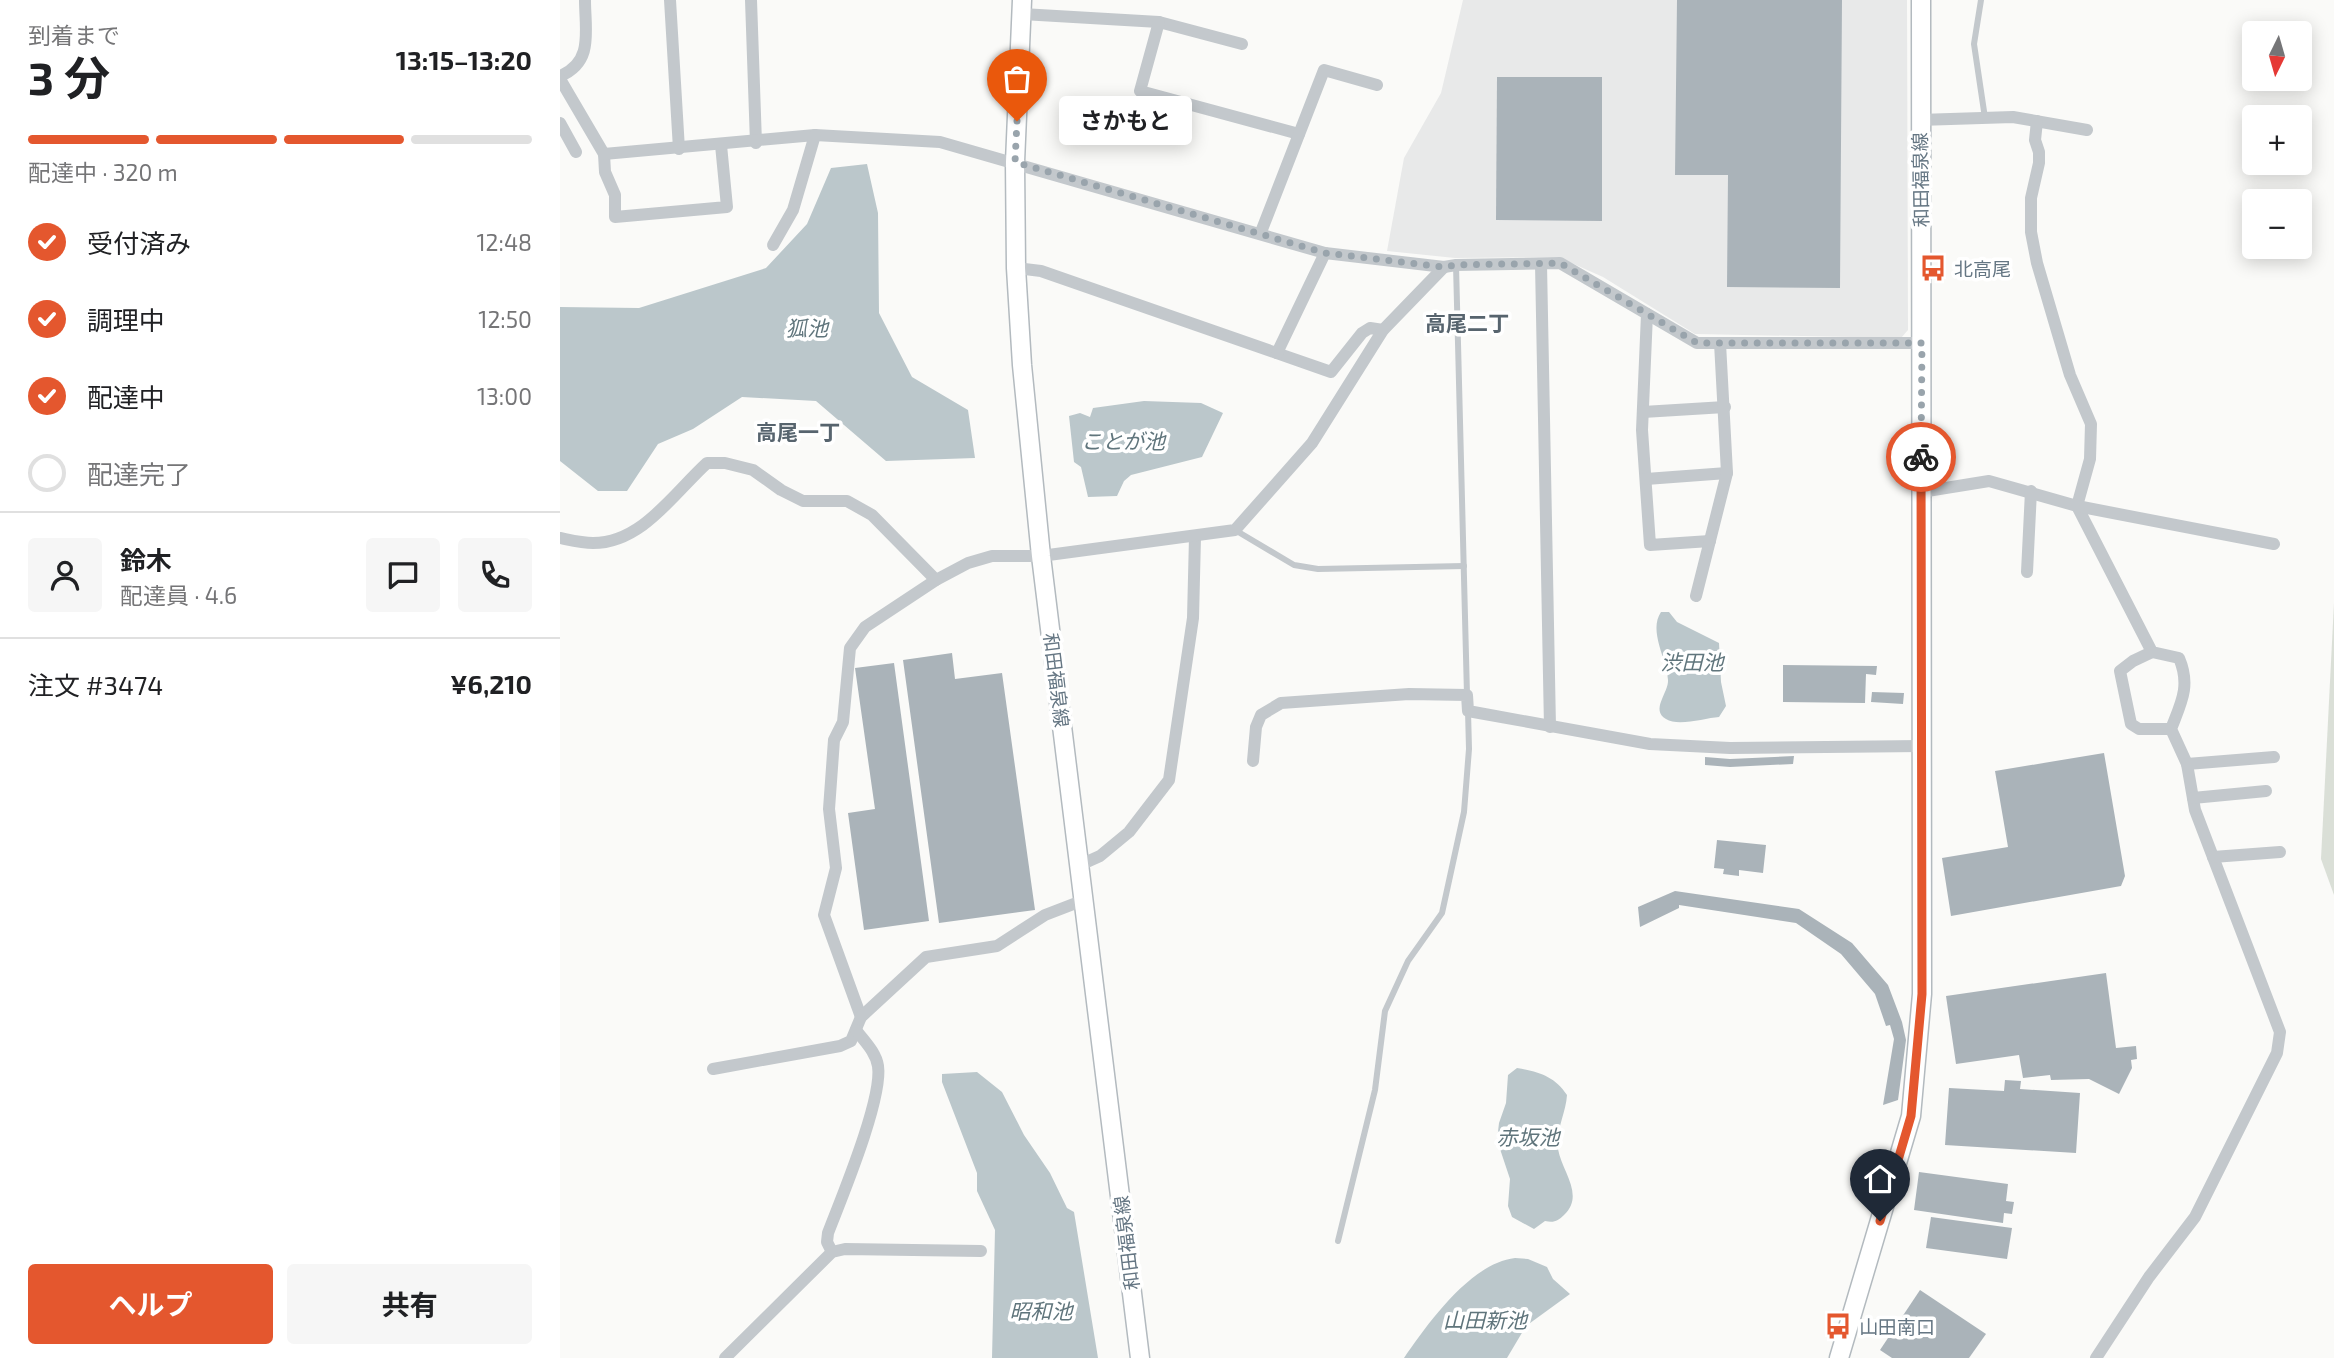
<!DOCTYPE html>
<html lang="ja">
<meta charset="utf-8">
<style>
body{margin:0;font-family:"Exo 2","Noto Sans JP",sans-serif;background:#f6f6f6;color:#202124;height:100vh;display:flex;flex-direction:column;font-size:26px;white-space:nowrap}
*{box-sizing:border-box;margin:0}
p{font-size:23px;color:#757577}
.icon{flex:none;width:38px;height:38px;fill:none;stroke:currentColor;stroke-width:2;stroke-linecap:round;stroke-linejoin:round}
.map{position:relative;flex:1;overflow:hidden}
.details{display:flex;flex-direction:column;background:#fff;width:560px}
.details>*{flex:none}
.needle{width:46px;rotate:185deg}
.buttons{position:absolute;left:1682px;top:21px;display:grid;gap:14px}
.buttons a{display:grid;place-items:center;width:70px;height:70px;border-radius:7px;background:#fff;box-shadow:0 4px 18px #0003;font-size:35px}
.pin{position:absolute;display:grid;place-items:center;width:60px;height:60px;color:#fff;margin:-72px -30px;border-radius:50% 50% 50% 0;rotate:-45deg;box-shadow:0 0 7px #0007}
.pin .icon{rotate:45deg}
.courier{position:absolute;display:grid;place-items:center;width:70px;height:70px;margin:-35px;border:5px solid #e4572e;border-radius:50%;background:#fff;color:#222;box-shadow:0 2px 9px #0007}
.bubble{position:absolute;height:49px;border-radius:7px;background:#fff;box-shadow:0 4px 18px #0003;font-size:23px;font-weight:700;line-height:49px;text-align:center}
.summary em{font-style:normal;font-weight:700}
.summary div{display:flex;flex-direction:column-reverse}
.summary{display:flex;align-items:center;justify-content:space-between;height:119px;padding:0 28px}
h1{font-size:46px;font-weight:700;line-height:52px}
.bar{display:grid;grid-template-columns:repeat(4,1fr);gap:10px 7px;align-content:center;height:84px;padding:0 28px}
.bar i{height:9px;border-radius:5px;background:#e0e0e0}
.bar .current{background:#e4572e}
.bar p{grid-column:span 4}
.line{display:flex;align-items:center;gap:18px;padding:0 28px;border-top:2px solid #e0e0e0}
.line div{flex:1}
.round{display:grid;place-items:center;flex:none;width:74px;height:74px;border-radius:7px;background:#f6f6f6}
ol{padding:0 28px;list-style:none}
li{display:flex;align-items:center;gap:21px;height:77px}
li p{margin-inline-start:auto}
li .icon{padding:7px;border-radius:50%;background:#e4572e;color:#fff;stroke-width:4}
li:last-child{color:#757577}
li i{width:38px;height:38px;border:4px solid #e0e0e0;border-radius:50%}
.action{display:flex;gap:14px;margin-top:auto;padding:14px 28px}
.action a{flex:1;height:80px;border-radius:7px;background:#e4572e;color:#fff;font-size:28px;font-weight:700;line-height:80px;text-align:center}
.action a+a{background:#f6f6f6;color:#202124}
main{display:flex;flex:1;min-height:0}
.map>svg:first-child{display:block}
</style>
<main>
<section class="details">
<div class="summary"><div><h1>3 分</h1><p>到着まで</p></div><em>13:15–13:20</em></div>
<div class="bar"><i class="current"></i><i class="current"></i><i class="current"></i><i></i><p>配達中 · 320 m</p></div>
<ol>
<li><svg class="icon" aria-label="check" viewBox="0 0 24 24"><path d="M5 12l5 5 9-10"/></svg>受付済み<p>12:48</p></li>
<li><svg class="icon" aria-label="check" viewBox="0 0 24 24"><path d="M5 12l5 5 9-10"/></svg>調理中<p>12:50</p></li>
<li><svg class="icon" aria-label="check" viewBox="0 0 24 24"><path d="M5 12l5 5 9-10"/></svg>配達中<p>13:00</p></li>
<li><i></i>配達完了</li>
</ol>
<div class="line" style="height:126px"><a class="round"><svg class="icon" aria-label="person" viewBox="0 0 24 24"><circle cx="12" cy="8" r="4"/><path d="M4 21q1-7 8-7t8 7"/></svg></a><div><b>鈴木</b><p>配達員 · 4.6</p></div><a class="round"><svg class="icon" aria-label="chat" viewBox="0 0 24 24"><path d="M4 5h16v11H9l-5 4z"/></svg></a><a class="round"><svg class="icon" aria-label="phone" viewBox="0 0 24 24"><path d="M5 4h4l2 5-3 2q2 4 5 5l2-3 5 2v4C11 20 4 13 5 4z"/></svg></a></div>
<div class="line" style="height:91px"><div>注文 #3474</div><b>¥6,210</b></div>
<div class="action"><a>ヘルプ</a><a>共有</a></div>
</section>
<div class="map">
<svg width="1774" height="1358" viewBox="0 0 1774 1358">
<rect width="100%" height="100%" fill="#fafaf8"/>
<path fill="#e8e9e9" d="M903 0H1347L1348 330 1341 338 1135 334 1043 277 998 257 895 258 827 251 844 158 881 93Z"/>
<path fill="#dadfd7" d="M1774 603V895L1761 859Z"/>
<g fill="#bbc7cb">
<path d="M307 164 318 213 319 313 352 377 408 410 415 458 326 461 256 401 182 397 133 429 98 444 67 491H38L0 461V307L79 308 206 268 247 224 271 168Z"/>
<path d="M584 401 641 403 663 413 642 457 571 475 564 481 557 496 528 497 521 467 514 462 509 416 520 413 530 417 533 408Z"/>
<path d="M1101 612H1109L1117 622 1159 643 1161 682 1166 706 1159 717C1145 718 1118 727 1106 719 1090 710 1109 692 1108 680 1107 659 1088 631 1101 612Z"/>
<path d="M957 1068C979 1072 994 1076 1007 1095 1006 1113 995 1132 998 1149 1002 1172 1025 1195 1004 1215 998 1221 994 1223 985 1221L974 1229 952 1217 948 1206 950 1179 937 1140 939 1123 946 1103 948 1075Z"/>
<path d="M417 1072 442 1092 464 1135 490 1173 507 1208 514 1212 538 1358H432L435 1230 417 1191V1173L382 1082V1074Z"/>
<path d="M955 1258 968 1259 987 1267 993 1279 1010 1294 966 1326 947 1358H844C868 1323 911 1263 955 1258Z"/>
</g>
<g fill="#aab3b9">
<path d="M1117 0H1282L1280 288 1167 287 1168 175H1115Z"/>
<path d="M937 77H1042V221L936 220Z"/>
<path d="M392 653 395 679 442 673 475 910 379 923 343 660Z"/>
<path d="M334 663 369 921 304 930 288 813 315 809 295 668Z"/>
<path d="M1223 665 1317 666 1316 675 1306 674 1305 703 1223 702Z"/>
<path d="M1312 692 1344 693 1343 704 1311 702Z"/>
<path d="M1544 753 1565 876 1561 886 1391 916 1382 858 1448 847 1435 771Z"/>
<path d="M1234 756 1233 764 1170 767 1145 765V757L1170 759Z"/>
<path d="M1157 840 1206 845 1203 873 1179 870V876L1163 874 1164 869 1154 868Z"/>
<path d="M1115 891 1239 909 1292 943 1328 985 1342 1022 1346 1040 1338 1100 1323 1105 1334 1039 1330 1025 1326 1026 1315 994 1281 954 1236 923 1119 905V908L1080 927 1078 907Z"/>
<path d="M1546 973 1556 1048 1576 1046 1577 1059 1571 1060 1572 1068 1559 1094 1529 1079 1491 1080 1490 1075 1463 1078 1459 1055 1396 1064 1386 996Z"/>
<path d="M1445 1080 1461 1081 1460 1089 1520 1093 1516 1153 1385 1145 1389 1088 1444 1091Z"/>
<path d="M1359 1172 1448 1184 1446 1201 1454 1202 1452 1214 1444 1213 1443 1223 1354 1210Z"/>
<path d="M1371 1217 1452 1228 1447 1259 1366 1248Z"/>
<path d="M1360 1290 1426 1334 1409 1358H1332L1320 1350Z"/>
</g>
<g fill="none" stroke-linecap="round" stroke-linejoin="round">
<g stroke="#b3babf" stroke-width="21">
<g id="secondary">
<path d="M462 0 455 162 456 268 462 365 481 556 580 1358"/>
<path d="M1279 1358 1351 1116 1362 994 1361 0"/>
</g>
</g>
<g stroke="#c3c8cc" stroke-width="6">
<path d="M1421 0 1414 44 1425 118"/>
<path d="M896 265 907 695"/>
<path d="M675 530 734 565 758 569 904 566"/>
<path d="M778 1241 815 1090 825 1011 848 961 882 913 904 812 909 749 908 711"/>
</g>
<g stroke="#c3c8cc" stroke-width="12">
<path d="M110 0 119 149"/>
<path d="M191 0 196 143"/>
<path d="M462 14 599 22 682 44"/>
<path d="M599 22 580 91 739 134"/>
<path d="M0 76C34 62 25 31 25 0"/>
<path d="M0 79 44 154 45 172 55 195V217L167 207 161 145"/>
<path d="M1359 120 1453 117 1527 130"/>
<path d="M1477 121 1475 140 1479 152V163L1471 198V232L1477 263 1510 375 1531 424 1530 459 1517 506 1592 652 1619 658C1631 686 1621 703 1611 729L1627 764 1635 810 1720 1032 1717 1053 1635 1217 1589 1277 1536 1358"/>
<path d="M0 123 16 152"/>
<path d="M44 154 255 135 380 142 765 253 884 267 896 265 1000 263 1137 343H1362"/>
<path d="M701 232 764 70 817 85"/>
<path d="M213 245 233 210 255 135"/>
<path d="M981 264 990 727"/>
<path d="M456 268 481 271 771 372 802 333 810 328 823 330"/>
<path d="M1087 314 1082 430 1090 545 1150 541"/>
<path d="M717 353 765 253"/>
<path d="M1083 412 1165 407"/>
<path d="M1086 479 1167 473"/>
<path d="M1361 492 1429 481 1517 506 1714 544"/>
<path d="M0 538C10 540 22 543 33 543 82 543 114 493 147 463H165L193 470 221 490 243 501H287L312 515 376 580"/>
<path d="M1467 572 1471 491"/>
<path d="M1136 596 1167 473 1160 343"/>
<path d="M1592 652 1573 661 1560 671 1571 724 1579 729H1611"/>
<path d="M693 761 696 727 701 715 721 703 849 694 907 695 908 711 1090 744 1170 748 1362 746"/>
<path d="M1627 764 1714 757"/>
<path d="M1633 798 1706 791"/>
<path d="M1653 857 1720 852"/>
<path d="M520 865 540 856 569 832 609 780 633 618 635 537"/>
<path d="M301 1017 264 915 276 868 269 809 274 740 283 722 290 648 305 627 376 580 408 563 432 556H481L675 530 752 443 823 330 884 267"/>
<path d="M153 1069 280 1046 291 1041 301 1017 366 957 437 946 485 915 524 900"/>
<path d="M272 1252 267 1242 268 1233C281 1199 323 1099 318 1066 316 1052 304 1041 296 1030"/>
<path d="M165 1358 272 1252 285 1249 421 1251"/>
</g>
<use href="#secondary" stroke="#fff" stroke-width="18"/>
</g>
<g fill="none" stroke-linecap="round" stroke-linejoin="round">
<path stroke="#99a4ac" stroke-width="7" stroke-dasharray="0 12.6" d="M457 121 455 162 765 253 884 267 896 265 1000 263 1137 343H1362L1361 457"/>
<path stroke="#e4572e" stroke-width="9" d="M1320 1221 1351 1116 1362 994 1361 457"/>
</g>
<defs>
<g id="bus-bare" transform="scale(2.1)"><path d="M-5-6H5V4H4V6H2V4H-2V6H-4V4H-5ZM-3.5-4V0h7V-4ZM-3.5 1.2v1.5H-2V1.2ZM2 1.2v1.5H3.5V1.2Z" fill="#e4572e" stroke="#fff" stroke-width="2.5" paint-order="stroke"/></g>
</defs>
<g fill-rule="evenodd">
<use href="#bus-bare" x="1373" y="268"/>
<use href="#bus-bare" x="1278" y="1326"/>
</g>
<g text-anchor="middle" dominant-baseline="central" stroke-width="7" stroke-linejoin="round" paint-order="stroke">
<g font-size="19" fill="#657683" stroke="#fff">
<text transform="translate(1360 180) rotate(-91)">和田福泉線</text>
<text transform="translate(497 680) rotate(83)">和田福泉線</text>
<text transform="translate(566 1243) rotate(-97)">和田福泉線</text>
</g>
<g font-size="19" fill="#657683" stroke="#fff" text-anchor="start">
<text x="1394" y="268">北高尾</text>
<text x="1299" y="1326">山田南口</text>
</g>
<g font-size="21" font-weight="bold" fill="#57646e" stroke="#fff">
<text x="907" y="322">高尾二丁</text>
<text x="238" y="431">高尾一丁</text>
</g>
<g font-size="21" font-style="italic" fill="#60757c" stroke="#fff">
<text x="247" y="327">狐池</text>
<text x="563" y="440">ことが池</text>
<text x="1132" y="661">渋田池</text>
<text x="968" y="1136">赤坂池</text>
<text x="481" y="1310">昭和池</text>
<text x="925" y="1319">山田新池</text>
</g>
</g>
</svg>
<div class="buttons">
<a><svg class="needle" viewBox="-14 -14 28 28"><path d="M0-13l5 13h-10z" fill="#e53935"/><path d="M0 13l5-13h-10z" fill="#757577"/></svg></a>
<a>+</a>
<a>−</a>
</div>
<div class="pin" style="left:457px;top:121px;background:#ea580c"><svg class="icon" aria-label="bag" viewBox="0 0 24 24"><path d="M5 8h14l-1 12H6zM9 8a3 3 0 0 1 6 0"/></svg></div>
<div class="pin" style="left:1320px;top:1221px;background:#1f2937"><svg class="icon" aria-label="home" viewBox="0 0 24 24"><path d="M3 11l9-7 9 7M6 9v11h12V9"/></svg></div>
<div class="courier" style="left:1361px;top:457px"><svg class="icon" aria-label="bike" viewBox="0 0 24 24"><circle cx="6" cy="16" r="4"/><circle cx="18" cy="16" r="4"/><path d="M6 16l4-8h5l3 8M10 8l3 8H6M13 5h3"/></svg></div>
<div class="bubble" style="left:499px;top:96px;width:133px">さかもと</div>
</div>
</main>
